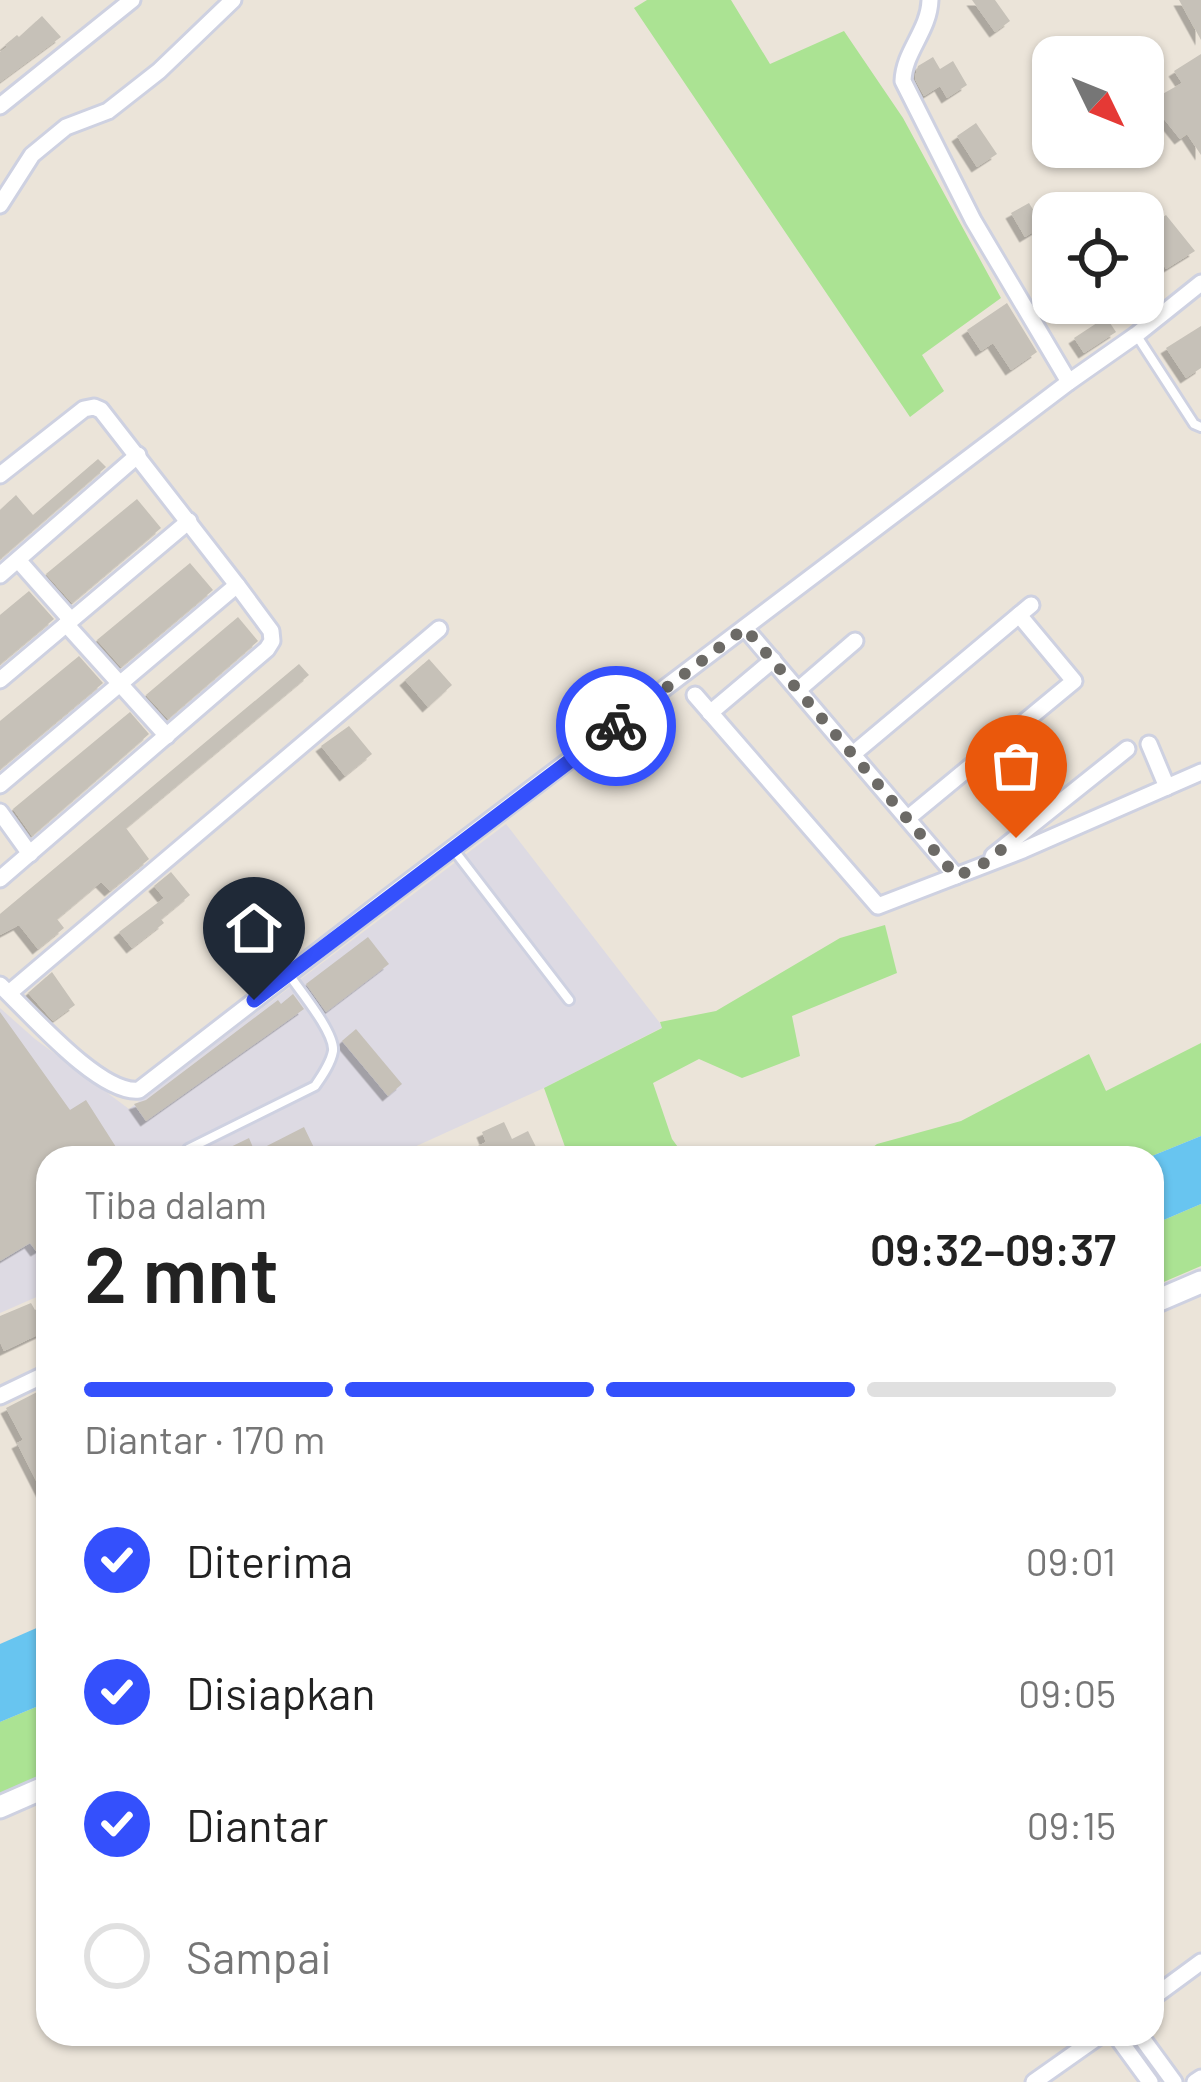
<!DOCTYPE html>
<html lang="id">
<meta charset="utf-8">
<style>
body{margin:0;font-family:Barlow,sans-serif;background:#f2f2f2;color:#222;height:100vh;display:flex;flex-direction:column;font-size:45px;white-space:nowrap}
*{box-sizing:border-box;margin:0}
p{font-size:39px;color:#767676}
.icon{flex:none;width:66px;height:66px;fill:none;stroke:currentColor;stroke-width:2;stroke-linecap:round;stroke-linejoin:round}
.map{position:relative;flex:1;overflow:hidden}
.sheet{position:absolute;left:36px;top:1146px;width:1128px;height:900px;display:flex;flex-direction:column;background:#fff;border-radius:36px;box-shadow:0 3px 9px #0004}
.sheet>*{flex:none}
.needle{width:78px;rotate:133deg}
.controls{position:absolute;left:1032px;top:36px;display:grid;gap:24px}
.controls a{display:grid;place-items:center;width:132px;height:132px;border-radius:24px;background:#fff;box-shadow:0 3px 9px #0004;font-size:60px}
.pin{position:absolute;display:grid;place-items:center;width:102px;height:102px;color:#fff;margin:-123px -51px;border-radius:50% 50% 50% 0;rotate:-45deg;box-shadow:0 0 12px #0007}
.pin .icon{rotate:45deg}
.courier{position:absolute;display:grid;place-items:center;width:120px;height:120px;margin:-60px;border:9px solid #3450fc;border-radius:50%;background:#fff;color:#222;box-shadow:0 3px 15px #0007}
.headline em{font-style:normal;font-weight:600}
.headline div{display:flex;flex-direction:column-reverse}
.headline{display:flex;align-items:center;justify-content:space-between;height:204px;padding:0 48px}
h1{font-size:78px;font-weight:600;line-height:90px}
.bar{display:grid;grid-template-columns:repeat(4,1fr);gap:18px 12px;align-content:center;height:144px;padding:0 48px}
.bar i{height:15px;border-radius:9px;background:#e0e0e0}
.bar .active{background:#3450fc}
.bar p{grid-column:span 4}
ol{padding:0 48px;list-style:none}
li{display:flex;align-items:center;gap:36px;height:132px}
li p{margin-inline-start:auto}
li .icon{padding:12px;border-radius:50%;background:#3450fc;color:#fff;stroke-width:4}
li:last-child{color:#767676}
li i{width:66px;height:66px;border:6px solid #e0e0e0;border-radius:50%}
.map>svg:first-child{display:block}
</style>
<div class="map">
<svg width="1201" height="2082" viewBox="0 0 1201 2082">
<defs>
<filter id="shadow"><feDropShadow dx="-5.5" dy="5.5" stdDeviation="0" flood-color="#0004"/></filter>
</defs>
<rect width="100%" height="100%" fill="#ebe4d9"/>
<path fill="#dddae3" d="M506 824 663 1027 544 1088 390 1158H48V1292L0 1313V1008L35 1039 129 1109Z"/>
<g fill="#abe393">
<path d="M647 0H731L770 64 844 31 903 118 1001 298 922 355 944 391 910 417 634 8Z"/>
<path d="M885 925 897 973 792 1016 800 1056 742 1078 699 1059 653 1083 672 1139 686 1158H569L544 1088 662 1028 660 1022 716 1011 840 938Z"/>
<path d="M1201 1043V1136L1147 1158H859L877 1144 961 1121 1089 1054 1106 1091Z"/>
<path d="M1201 1204V1266L1152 1287V1225Z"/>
<path d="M48 1702V1785L0 1808V1722Z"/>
</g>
<g fill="#68c5f0">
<path d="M1201 1136V1204L1152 1225V1158H1147Z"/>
<path d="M48 1623V1702L0 1722V1644Z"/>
</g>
<g fill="#c6c1b8" filter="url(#shadow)">
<path d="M972 0H995L1010 21 995 32Z"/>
<path d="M1179 0H1201V40Z"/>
<path d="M42 16 61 37 0 82V52L7 47 5 45 17 35 19 37Z"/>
<path d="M1201 54V155L1187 134 1180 139 1164 119 1152 126 1143 111V105L1182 83 1174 71Z"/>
<path d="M933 57 940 69 953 61 967 85 947 98 940 86 924 96 915 79 916 73 918 66Z"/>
<path d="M976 123 997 154 977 167 957 136Z"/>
<path d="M1029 203 1043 226 1025 237 1011 213Z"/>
<path d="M1166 215 1195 251 1166 269 1155 250 1143 258V231Z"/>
<path d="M1007 303 1037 352 1011 370 993 343 981 351 967 330Z"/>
<path d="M1106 317 1116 332 1084 353 1074 338Z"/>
<path d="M1201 326V368L1186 378 1166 348Z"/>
<path d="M98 459 106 467 0 559V510L16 495 33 515Z"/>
<path d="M137 499 161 528 72 603 46 574Z"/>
<path d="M190 563 213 590 121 667 97 640Z"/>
<path d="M29 591 54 619 0 664V615Z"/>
<path d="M238 617 258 641 168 719 146 695Z"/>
<path d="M79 656 103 683 0 769V721Z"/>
<path d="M429 659 452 685 428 707 405 680Z"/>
<path d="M299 664 309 675 126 828 149 859 110 891 101 882 57 919 64 928 38 949 19 925 0 935V914Z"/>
<path d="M130 712 149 734 32 836 13 809Z"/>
<path d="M349 726 372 754 345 776 321 746Z"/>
<path d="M171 872 190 895 161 919 164 923 132 948 119 932 164 898 154 886Z"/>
<path d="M368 937 389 964 326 1012 306 984Z"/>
<path d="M52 972 75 1005 53 1021 28 993Z"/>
<path d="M293 994 304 1009 146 1121 134 1104 146 1100 278 1000 281 1004Z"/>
<path d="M0 1012 70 1110 86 1100 123 1158H48V1244L36 1251 30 1243 0 1261Z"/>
<path d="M356 1029 402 1084 388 1096 342 1041Z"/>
<path d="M504 1122 512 1139 528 1131 537 1149 520 1157 518 1152 504 1158H453L486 1142 482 1132Z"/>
<path d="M304 1127 319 1158H208L249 1138 255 1152Z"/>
<path d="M31 1303 35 1310 48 1303V1330L4 1351 0 1342V1316Z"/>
<path d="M43 1389 48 1398V1504L17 1443 23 1440 6 1408Z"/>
</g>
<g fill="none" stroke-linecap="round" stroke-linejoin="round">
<g stroke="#ced1e1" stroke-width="14">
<g id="service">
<path d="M1137 336 1194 424 1201 427"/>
<path d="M453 849 569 1000"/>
<path d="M188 1149 315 1086C322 1076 331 1063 333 1051 335 1033 301 992 290 976"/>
</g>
</g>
<g stroke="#ced1e1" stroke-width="21">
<g id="minor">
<path d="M930 0C929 31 904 51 903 81L973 220 1069 382"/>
<path d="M0 106 132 0"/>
<path d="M0 205 32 155 66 127 108 111 159 71 233 0"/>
<path d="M0 475 84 409 94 407 101 410 237 585 271 631 272 641 267 649 0 879"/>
<path d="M18 560 71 620"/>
<path d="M0 575 138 455"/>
<path d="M66 624 167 736"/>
<path d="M745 628 956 876"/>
<path d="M0 680 189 521"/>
<path d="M798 690 855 641"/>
<path d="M695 695 878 906 1023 850 1201 772"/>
<path d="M710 713 773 660"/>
<path d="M1149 744 1167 787"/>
<path d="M853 754 1031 605"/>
<path d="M0 785 237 585"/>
<path d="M0 812 30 854"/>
<path d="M908 818 1074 681 1019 615"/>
<path d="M993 856 1127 749"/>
<path d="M0 985C29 1012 100 1095 139 1090L382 902 1069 382 1136 335 1201 283"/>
<path d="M9 993 439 629"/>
<path d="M0 1396 48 1373"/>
<path d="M1152 1998 1201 1962"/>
<path d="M1115 2034 1150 2082"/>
<path d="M1139 2034 1174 2082"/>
<path d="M1034 2082 1102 2034"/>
<path d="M1195 2082 1201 2078"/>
</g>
</g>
<g stroke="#ced1e1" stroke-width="27">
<g id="secondary">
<path d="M1152 1303 1201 1282"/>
<path d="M0 1807 48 1786"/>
</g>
</g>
<use href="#service" stroke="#fff" stroke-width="8"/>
<use href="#minor" stroke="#fff" stroke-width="15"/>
<use href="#secondary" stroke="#fff" stroke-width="21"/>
</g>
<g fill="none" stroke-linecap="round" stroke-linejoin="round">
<path stroke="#6c6a66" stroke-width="12" stroke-dasharray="0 21.6" d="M616 726 745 628 956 876 979 867 1016 838"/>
<path stroke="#3450fc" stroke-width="15" d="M254 1000 616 726"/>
</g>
</svg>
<div class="controls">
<a><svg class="needle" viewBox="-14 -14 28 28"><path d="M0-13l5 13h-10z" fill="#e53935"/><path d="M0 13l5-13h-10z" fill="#767676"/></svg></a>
<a><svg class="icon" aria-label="locate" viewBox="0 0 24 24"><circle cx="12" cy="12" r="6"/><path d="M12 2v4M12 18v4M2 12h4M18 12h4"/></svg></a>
</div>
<div class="pin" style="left:1016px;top:838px;background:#ea580c"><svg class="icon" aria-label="bag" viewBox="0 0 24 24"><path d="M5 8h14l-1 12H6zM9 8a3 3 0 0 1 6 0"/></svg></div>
<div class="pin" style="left:254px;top:1000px;background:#1f2937"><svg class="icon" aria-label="home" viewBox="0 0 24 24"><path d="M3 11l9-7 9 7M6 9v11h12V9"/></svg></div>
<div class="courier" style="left:616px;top:726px"><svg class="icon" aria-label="bike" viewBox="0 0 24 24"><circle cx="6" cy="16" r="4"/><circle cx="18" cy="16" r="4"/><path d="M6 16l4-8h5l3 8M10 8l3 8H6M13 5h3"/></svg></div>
<section class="sheet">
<div class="headline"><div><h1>2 mnt</h1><p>Tiba dalam</p></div><em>09:32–09:37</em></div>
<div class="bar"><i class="active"></i><i class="active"></i><i class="active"></i><i></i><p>Diantar · 170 m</p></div>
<ol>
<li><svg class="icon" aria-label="check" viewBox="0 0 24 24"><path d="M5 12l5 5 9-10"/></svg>Diterima<p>09:01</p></li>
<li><svg class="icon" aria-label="check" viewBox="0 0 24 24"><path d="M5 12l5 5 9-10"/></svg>Disiapkan<p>09:05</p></li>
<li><svg class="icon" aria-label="check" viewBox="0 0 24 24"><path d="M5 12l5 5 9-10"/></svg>Diantar<p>09:15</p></li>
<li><i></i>Sampai</li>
</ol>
</section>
</div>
